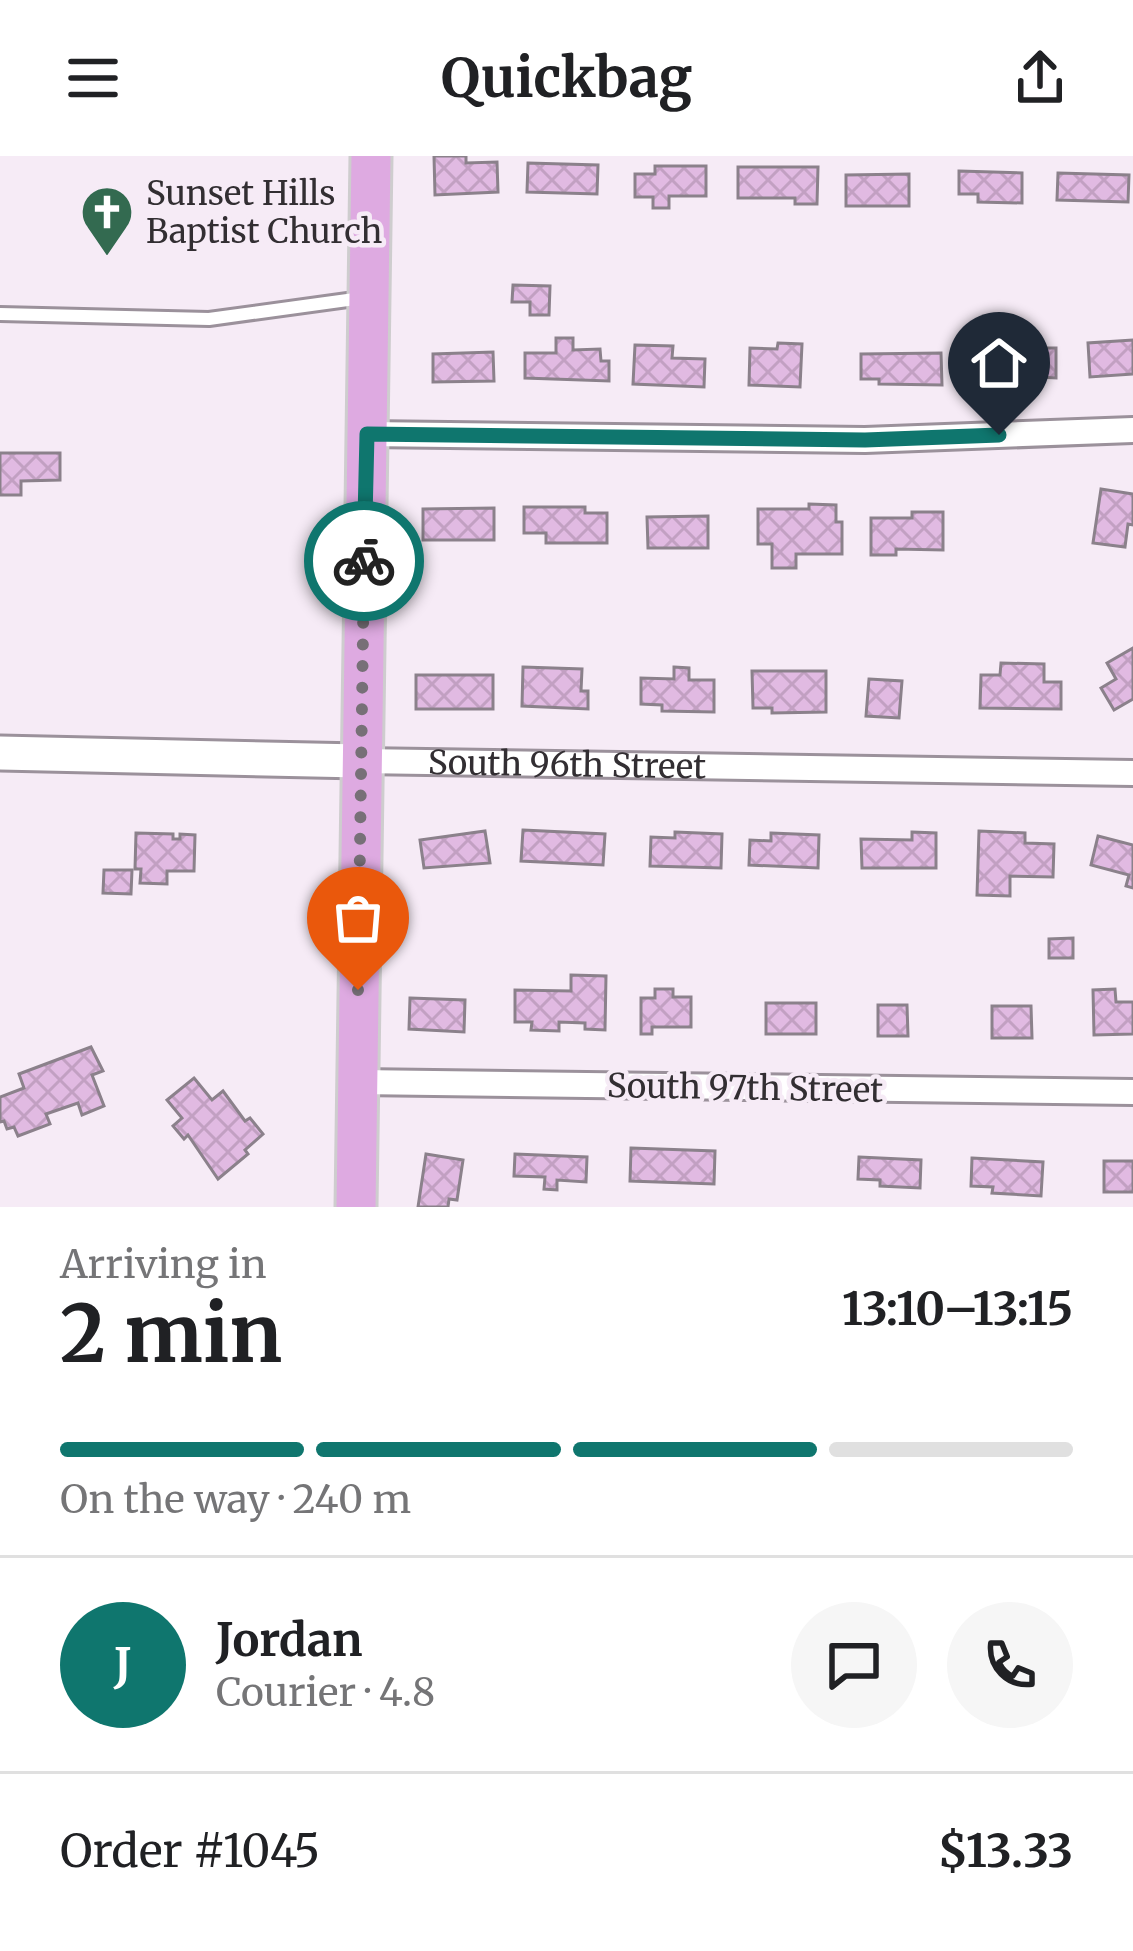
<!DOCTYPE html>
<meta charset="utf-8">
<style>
body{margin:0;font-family:Merriweather,serif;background:#f6f6f6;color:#202124;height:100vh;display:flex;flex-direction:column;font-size:45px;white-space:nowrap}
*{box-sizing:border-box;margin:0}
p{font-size:39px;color:#757577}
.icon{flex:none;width:66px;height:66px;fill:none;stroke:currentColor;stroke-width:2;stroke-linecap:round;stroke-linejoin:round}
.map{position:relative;height:1051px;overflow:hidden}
.drawer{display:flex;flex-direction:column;background:#fff;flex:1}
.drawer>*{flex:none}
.pin{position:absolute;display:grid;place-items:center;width:102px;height:102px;color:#fff;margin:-123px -51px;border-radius:50% 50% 50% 0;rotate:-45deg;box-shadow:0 0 12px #0007}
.pin .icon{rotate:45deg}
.courier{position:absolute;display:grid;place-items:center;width:120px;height:120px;margin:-60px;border:9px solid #0f766e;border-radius:50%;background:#fff;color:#222;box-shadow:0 3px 15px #0007}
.summary em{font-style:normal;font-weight:700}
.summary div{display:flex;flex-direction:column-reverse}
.summary{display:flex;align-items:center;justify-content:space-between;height:204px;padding:0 60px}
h1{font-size:78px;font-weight:700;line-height:90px}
.bar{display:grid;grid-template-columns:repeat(4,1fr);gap:18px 12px;align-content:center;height:144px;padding:0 60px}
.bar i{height:15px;border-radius:9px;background:#e0e0e0}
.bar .on{background:#0f766e}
.bar p{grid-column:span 4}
.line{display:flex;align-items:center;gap:30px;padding:0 60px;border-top:3px solid #e0e0e0}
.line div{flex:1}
.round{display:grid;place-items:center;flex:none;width:126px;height:126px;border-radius:63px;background:#f6f6f6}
header{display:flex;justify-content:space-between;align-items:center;height:156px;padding:0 60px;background:#fff;font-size:54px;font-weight:700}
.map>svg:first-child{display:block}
</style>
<header><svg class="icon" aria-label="menu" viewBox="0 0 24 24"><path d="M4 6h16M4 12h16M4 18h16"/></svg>Quickbag<svg class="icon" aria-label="share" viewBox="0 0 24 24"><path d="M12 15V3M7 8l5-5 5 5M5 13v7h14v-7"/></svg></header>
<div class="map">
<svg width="1133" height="1051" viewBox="0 0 1133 1051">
<defs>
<pattern id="building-cross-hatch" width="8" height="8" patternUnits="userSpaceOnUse" patternTransform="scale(3)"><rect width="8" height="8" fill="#e1bae2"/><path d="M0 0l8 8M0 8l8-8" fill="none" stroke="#c2a0c2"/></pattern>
</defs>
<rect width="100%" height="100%" fill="#f6ebf6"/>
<g fill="url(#building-cross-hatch)" stroke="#8b818b" stroke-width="3">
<path d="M434 0H466V7L497 6 498 36 435 39Z"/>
<path d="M528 7 598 9 597 38 527 36Z"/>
<path d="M655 10H706V40H669V52H653V41H635V18H655Z"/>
<path d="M738 11H818L817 48H795V42H738Z"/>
<path d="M959 15 1022 17V47L978 46V38H959Z"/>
<path d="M1058 17 1129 19 1128 46 1057 44Z"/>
<path d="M909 18V50H846V19Z"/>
<path d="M513 129 550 130 549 159H530V146H512Z"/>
<path d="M556 182H573V194L600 193 601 205H609V225L525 222V197H556Z"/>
<path d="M1133 184V218L1090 221 1088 187Z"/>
<path d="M778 187 802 188 800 231 749 229 750 192 777 193Z"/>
<path d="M635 189 673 190 672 202 705 203 704 231 633 228Z"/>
<path d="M977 192H1056V222L977 218Z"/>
<path d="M493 196 494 225 433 226V198Z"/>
<path d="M941 197 942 229 879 228V223H861V198Z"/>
<path d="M0 297H60V324L21 325V339H0Z"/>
<path d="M1101 333 1133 338V369L1128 368 1125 391 1093 387Z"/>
<path d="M809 348 836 349V366H842V398H796V412H772V388H758V353H809Z"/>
<path d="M524 351H585V357H607V387H546V377H524Z"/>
<path d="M494 352V384H423V353Z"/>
<path d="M912 356H943V394L896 393V399H871V362H912Z"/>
<path d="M708 360V392H648L647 361Z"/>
<path d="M1133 492V543L1114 554 1101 532 1116 523 1107 507Z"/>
<path d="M1001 507 1044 508V526H1061V553L980 552 981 519H1000Z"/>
<path d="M523 511 582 513 581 535H588V553L522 550Z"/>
<path d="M674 511 689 512V524H714V556L662 555V549L641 548V522L674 523Z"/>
<path d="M752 515H826V556L772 557V552H753Z"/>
<rect x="416" y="519" width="77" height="34"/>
<path d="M869 523 902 525 899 562 866 560Z"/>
<path d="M523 674 605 678 603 709 521 705Z"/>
<path d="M485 675 490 707 424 712 420 684Z"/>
<path d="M979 675 1025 677V687L1054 688 1053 721 1010 720V740L977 739Z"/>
<path d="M675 676 722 678 721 712 650 710 651 681 675 682Z"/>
<path d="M912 676 936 677V712H862L861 683 912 684Z"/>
<path d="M136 677 173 678V683H180V678L195 679 194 715H167V728L140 727 141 713H135Z"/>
<path d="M771 677 819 679 818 712 749 709 750 684 771 685Z"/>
<path d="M1098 680 1133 689V732L1126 730 1129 719 1091 709Z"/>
<path d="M104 714H132L131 738 103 737Z"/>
<path d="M1073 782V802H1049V783Z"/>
<path d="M571 819 606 820 605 874 585 873V867L559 866V875L531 874 532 866H515V834L571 835Z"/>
<path d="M655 833H673V841H691V871H652V878H641V842H655Z"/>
<path d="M1115 833 1116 846H1133V878L1094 879 1093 834Z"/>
<path d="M410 842 465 844 464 876 409 873Z"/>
<rect x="766" y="847" width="50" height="31"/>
<path d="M878 849H907L908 880H878Z"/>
<path d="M992 850H1031L1032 882H992Z"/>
<path d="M91 891 103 915 92 919 104 950 82 959 78 947 46 958 50 968 18 980 14 971 7 973 4 965 0 966V941L24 932 19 918Z"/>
<path d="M194 922 212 944 223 935 245 965 250 962 263 978 245 994 248 998 218 1023 188 979 184 983 173 970 182 962 167 944Z"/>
<path d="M631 992 715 995 714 1028 630 1025Z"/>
<path d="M426 998 463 1004 457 1044 449 1043 448 1051H418Z"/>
<path d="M515 998 587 1001 586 1026 557 1024V1034L544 1033 545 1021 514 1020Z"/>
<path d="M859 1001 921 1004 920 1032 880 1030V1024L858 1023Z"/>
<path d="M972 1002 1043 1006 1041 1040 992 1037 993 1031 971 1030Z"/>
<rect x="1104" y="1005" width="29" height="31"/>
</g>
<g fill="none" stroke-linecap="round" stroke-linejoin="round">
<g stroke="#9b919b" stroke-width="18">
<path id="service" d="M0 158 209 163 362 142"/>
</g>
<g stroke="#9b919b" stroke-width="30">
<g id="minor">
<path d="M367 278 865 284 1133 274"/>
<path id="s1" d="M360 605 1133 617"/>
<path d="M358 926 1133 936"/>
</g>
</g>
<g stroke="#9b919b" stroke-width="39">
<path id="tertiary" d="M0 597 360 605"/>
</g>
<g stroke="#cecdce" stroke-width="45">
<path id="primary" d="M356 1051 371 0"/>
</g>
<use href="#service" stroke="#fff" stroke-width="12"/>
<use href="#minor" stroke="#fff" stroke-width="24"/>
<use href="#tertiary" stroke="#fff" stroke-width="33"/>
<use href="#primary" stroke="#deaae1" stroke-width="39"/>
</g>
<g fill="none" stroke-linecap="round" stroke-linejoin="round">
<path stroke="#777077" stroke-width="12" stroke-dasharray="0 21.6" d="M358 834 364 405"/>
<path stroke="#0f766e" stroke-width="15" d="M364 405 367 278 865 284 999 279"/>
</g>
<defs>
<g id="church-pin" transform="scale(2.7)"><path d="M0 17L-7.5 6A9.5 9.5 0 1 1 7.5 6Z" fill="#336a50" stroke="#f6ebf6"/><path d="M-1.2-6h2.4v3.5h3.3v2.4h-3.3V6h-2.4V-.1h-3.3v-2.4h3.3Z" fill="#fff"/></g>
</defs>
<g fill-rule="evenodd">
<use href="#church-pin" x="107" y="56"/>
</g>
<g text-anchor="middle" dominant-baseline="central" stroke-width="9" stroke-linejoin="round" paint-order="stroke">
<g font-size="33" fill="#322e32" stroke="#f6ebf6" text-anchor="start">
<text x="146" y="37">Sunset Hills<tspan x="146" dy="38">Baptist Church</tspan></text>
</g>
<g font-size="33" fill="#322e32" stroke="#f6ebf6">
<text stroke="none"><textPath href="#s1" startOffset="207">South 96th Street</textPath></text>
<text transform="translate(745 932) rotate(1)">South 97th Street</text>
</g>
</g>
</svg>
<div class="pin" style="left:358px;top:834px;background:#ea580c"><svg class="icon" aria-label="bag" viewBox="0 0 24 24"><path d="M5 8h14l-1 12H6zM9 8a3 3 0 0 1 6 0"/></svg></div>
<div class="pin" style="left:999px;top:279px;background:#1f2937"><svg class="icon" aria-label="home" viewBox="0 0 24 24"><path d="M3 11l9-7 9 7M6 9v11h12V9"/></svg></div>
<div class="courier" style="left:364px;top:405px"><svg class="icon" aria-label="bike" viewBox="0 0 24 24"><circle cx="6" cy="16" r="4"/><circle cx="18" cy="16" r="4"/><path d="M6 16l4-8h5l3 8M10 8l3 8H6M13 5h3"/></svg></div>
</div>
<section class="drawer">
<div class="summary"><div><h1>2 min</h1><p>Arriving in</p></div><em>13:10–13:15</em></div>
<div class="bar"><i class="on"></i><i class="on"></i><i class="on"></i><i></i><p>On the way · 240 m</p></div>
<div class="line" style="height:216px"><b class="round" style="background:#0f766e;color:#fff">J</b><div><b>Jordan</b><p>Courier · 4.8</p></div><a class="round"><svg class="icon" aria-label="chat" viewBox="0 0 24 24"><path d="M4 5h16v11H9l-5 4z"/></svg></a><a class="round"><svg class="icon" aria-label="phone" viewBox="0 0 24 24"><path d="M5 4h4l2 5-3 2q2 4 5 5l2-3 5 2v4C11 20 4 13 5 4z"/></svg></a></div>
<div class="line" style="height:156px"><div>Order #1045</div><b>$13.33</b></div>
</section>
